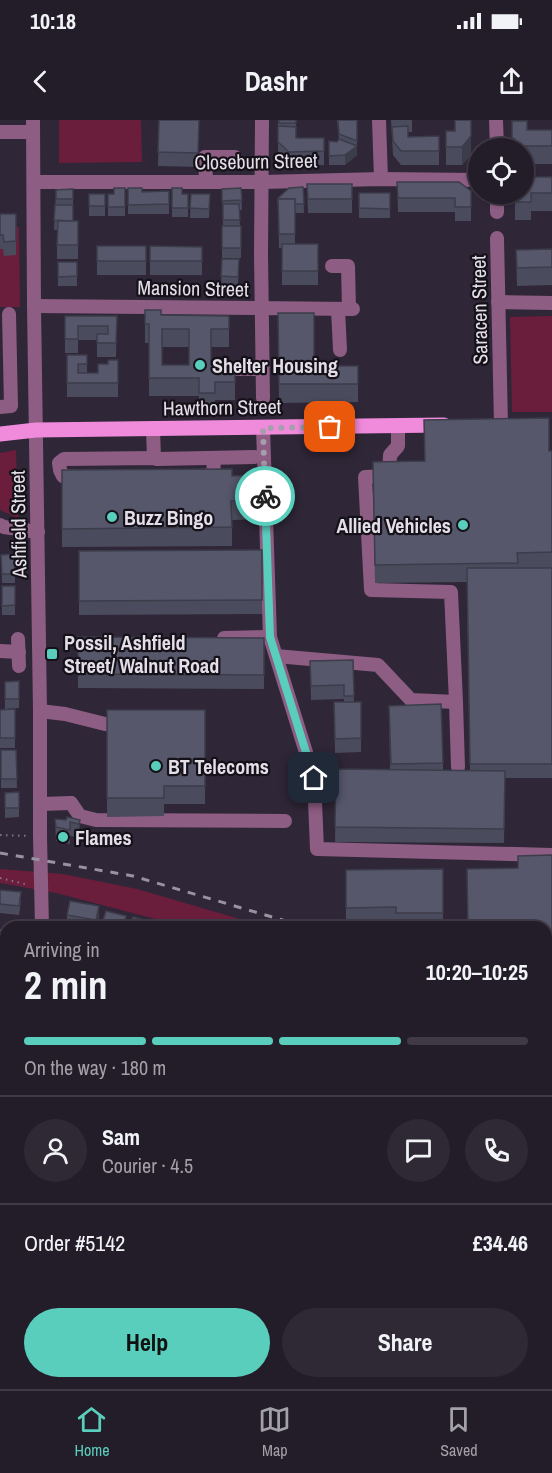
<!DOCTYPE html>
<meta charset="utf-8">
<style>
body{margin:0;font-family:"Archivo Narrow",sans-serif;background:#2f2935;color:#f1f3f6;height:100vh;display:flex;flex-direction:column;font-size:22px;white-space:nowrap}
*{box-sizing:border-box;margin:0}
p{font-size:20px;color:#a3a1a8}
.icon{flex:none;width:33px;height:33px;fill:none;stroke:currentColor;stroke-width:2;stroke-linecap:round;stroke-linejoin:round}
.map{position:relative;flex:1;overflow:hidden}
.drawer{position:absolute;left:0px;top:801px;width:552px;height:468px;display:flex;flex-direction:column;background:#231c29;border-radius:18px 18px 0 0;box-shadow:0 2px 4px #0004,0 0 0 2px #403a46}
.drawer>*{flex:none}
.buttons{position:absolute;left:468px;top:18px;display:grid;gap:12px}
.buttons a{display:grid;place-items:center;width:66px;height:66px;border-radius:50%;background:#231c29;box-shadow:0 2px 4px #0004,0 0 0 2px #403a46;font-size:30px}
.pin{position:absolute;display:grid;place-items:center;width:51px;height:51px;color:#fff;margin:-26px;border-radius:12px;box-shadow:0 3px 9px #0006}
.courier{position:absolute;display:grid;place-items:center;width:60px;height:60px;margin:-30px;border:4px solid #5acebd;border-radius:50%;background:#fff;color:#222;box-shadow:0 2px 8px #0007}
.head em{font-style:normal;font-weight:800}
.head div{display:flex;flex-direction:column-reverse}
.head{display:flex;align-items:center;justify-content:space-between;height:102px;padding:0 24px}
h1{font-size:39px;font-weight:800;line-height:45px}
.bar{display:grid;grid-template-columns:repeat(4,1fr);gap:9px 6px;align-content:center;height:72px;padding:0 24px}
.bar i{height:8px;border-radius:4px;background:#403a46}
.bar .active{background:#5acebd}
.bar p{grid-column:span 4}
.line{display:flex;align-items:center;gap:15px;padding:0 24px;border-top:2px solid #403a46}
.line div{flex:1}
.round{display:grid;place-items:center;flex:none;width:63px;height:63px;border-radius:32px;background:#2f2935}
.cta{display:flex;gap:12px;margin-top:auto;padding:12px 24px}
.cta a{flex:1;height:69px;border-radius:36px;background:#5acebd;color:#111;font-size:24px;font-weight:800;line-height:69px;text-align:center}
.cta a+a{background:#2f2935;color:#f1f3f6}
.status{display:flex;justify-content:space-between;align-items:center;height:42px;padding:0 30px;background:#231c29;direction:ltr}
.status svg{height:16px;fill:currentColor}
header{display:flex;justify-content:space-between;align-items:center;height:78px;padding:0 24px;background:#231c29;font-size:27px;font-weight:800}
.dock{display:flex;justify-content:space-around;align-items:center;height:84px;border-top:2px solid #403a46;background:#231c29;font-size:16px;color:#a3a1a8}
.dock a{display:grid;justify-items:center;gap:3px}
.dock .active{color:#5acebd}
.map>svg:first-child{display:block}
</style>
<div class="status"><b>10:18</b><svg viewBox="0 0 49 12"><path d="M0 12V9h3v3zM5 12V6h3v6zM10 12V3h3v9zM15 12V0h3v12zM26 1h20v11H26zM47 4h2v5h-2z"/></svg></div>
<header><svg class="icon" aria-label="back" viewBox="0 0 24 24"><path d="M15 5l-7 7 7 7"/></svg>Dashr<svg class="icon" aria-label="share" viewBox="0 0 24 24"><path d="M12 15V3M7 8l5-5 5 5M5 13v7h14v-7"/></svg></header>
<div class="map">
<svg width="552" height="1269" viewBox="0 0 552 1269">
<rect width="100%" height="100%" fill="#2f2637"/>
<g fill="#6b1d3c">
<path d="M59 0H141L142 42 59 43Z"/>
<path d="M0 107H19L20 187H0Z"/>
<path d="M552 196V292H512L510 197Z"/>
<path d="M16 330 18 398 0 390V333Z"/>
<path d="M0 749 63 754 137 769 267 807H186L56 773 0 763Z"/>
<path d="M546 876 552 878V919L546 917Z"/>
<path d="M546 994 552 995V1034L546 1039Z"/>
<path d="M0 1175H6V1263H38L37 1269H0Z"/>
<path d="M546 1260 552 1261V1269H253L207 1263H546Z"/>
</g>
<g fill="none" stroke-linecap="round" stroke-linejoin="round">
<g stroke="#7f7886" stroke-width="2" stroke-dasharray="1.5 4.5" stroke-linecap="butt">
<path d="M0 715 30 716"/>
<path d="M0 758 29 765"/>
<path d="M0 1167H6"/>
</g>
<g stroke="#8d5d83" stroke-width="14">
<path d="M33 0 34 186 40 591V716L42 807"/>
<path d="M262 0 261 134 263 278"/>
<path d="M379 0 381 59"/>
<path d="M496 0 497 28"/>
<path d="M0 12H33"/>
<path d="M206 61 205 37H235"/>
<path d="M34 62H262L381 59 478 60"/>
<path d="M497 74V92"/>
<path d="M497 118 501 305"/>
<path d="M332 146H348L349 189"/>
<path d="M498 182 552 183"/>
<path d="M34 186 353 189"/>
<path d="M338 189 340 230"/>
<path d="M226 249H262"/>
<path d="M0 287 11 286 9 194"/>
<path d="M398 306V326L390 335 389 356 365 357 371 470 451 472 456 582"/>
<path d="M263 308 270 517 314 658 317 729 552 735"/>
<path d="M153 309 154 338"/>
<path d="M202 356 212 355 214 353 213 338"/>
<path d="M78 357 63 356 60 350 59 343 64 339 154 338 157 339 255 337"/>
<path d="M0 405 4 407 38 412"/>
<path d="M224 518 270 517"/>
<path d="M18 519 19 546"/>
<path d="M0 531 19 532"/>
<path d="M276 536 378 545 411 580 456 582 458 647"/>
<path d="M40 591 65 594 105 604H124"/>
<path d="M71 683 80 696 96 700 285 701"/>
<path d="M41 684 71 683"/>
<path d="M0 816H6"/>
<path d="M0 920 6 921"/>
<path d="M0 959 6 948"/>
<path d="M547 979 552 957"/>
<path d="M546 1043 552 1038"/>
<path d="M0 1104 6 1103"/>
<path d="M546 1251H552"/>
</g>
<path stroke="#f08bdc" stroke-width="15" d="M0 314 36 310 444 305"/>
<g stroke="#9992a0" stroke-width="3" stroke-dasharray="8 8" stroke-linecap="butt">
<path d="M0 733 133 756 306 807"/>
<path d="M546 874 552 875"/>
</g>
</g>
<g fill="#4a4b5c" fill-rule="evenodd">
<path d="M159 0H199L198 47 158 46Z"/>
<path d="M278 0H296V18H324V45L289 46 278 36Z"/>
<path d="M337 0H357V35L345 45H329V21L337 22 339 20Z"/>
<path d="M391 0H412V12H408V17L439 16V45H401L393 35Z"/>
<path d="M512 1 527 10H552V44H524V28H512Z"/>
<path d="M446 11H455L471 35 462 45H446Z"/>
<path d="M552 57V91H531V100H515V74Z"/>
<path d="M397 62 471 71V101H455V92H398Z"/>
<path d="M307 64H352V93H308Z"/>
<path d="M303 67 304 93H295V124H318V165H282V128H279L278 78Z"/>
<path d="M125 68V96H108V74H114Z"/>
<path d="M128 68 142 72 169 71V94H128Z"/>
<path d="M172 68 182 74H188V97H172Z"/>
<path d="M241 68 242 90H239L240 106H241V138H222V106H223L222 69Z"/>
<path d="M73 69V101H78V139H57V110H54L56 70Z"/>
<rect x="359" y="73" width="31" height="25"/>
<rect x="89" y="74" width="16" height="22"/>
<path d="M191 74H210L209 98H190Z"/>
<path d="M0 94H16V135L4 136 3 129H0Z"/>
<rect x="97" y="126" width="49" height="29"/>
<path d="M150 126 202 127V155H150Z"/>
<path d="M552 129V165L517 166 516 130Z"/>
<path d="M222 139H239L238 166H221Z"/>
<rect x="58" y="142" width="19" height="24"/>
<path d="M145 190 161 195 229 196V227H211V245H235V280H215V291H199V276H149V223H145ZM162 227H189V245H162Z"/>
<path d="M278 193 314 246H358V282L279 283Z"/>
<path d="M65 196H117L116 237H97V220H78V233H65Z"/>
<path d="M67 235H87V253H98L108 244 118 240V277H67Z"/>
<path d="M552 331V658H505L504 723 335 722 336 649 390 650 389 586 443 643V650L470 651 467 462 375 463 373 360 425 341Z"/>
<path d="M62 350 232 356 261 355 262 399 232 400V426L62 427Z"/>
<path d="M262 430V494L79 495V431Z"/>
<path d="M15 434V463H2L1 435Z"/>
<rect x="2" y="466" width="13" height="29"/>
<path d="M78 517 264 518V569L78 568Z"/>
<path d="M353 540 354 582H361V632L335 633 334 582H344V579L311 580 310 541Z"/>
<path d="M19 561V588L5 589V562Z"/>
<path d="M15 589V628H0V590Z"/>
<path d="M107 590H205V684H164V696L107 697Z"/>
<path d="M1 630H16L17 668H1Z"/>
<path d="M19 672V697L5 698V673Z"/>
<path d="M55 699 80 700V714L79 718 70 716V724L56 721Z"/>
<path d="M552 735V837H546V807L518 748Z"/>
<path d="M443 749V807H396V801L346 802V750Z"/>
<path d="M0 770 21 781 19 795 0 793Z"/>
<path d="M67 795 99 796 97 807H81L67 805Z"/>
<path d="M102 804 126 807H102Z"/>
<path d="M6 823V852L0 845V828Z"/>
<path d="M0 875 6 876 5 901H0Z"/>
<path d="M6 984V1003L1 1000V991Z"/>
<path d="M0 1114 5 1128V1138H0Z"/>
<rect x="546" y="1209" width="6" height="24"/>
<path d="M46 1263H62L61 1269H46Z"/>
</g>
<g fill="#3c3d4b">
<path d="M471 16V35L462 45V27Z"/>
<path d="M357 26V35L345 45V35Z"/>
<path d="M80 700V714L79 718V704Z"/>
<path d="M99 786V796L96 807V800Z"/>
<path d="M6 1017V1026L0 1039V1029Z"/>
<path d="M552 1074V1083L546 1088V1078Z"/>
</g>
<g fill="#56576b" stroke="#3c3d4b" stroke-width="1.5" fill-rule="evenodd">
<path d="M159 0H199L198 33 158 32Z"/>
<rect x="279" y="0" width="17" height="3"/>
<path d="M338 0H357V21L339 14Z"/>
<path d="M455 0H471V16L462 27H446V11H455Z"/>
<path d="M512 1H527V10H552V26H523L512 17Z"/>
<path d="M278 6 296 7V18H324V31L289 32 278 22Z"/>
<path d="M408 6V17L439 16V31H401L393 21 392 7Z"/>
<path d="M339 19 357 26 345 35 329 36V21L337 22Z"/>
<path d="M527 57H552V73H531V82H515V74H524V59Z"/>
<path d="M397 62H459L471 71V87H455V78H398Z"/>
<path d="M307 64H352V79H308Z"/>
<path d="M303 67 304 84H295V79H278V84V78L289 68Z"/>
<path d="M114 68H125V87H108V74H114Z"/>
<path d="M128 68H142V72L169 71V84L128 85Z"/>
<path d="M172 68H182V74H188V88H172Z"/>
<path d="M241 68 242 80 222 81V69Z"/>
<path d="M73 69V79H56V70Z"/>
<path d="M359 73H390V89L359 88Z"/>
<rect x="89" y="74" width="16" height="12"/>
<path d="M191 74H210L209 89 190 88Z"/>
<path d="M278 79H295V114H279Z"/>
<path d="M223 84H239L240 100H223Z"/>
<path d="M55 85H73V101L54 100Z"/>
<path d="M0 94H16V121L4 122 3 115H0Z"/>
<path d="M58 101H78V125H57Z"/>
<rect x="222" y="106" width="19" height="22"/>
<rect x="282" y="124" width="36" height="27"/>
<rect x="97" y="126" width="49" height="15"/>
<path d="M150 126 202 127V141H150Z"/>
<path d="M552 129V147L517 148 516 130Z"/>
<path d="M222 139H239L238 157 221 156Z"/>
<path d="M58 142H77V156L58 157Z"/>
<path d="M145 190H161V195L229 196V209H211V245H235V262H215V273H199V258H149V204H145ZM162 209H189V245H162Z"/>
<path d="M278 193H314V246H358V264H279Z"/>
<path d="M65 196H117L116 223H97V214H108V206H78V219H65Z"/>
<path d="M67 235H87V244H78V253H98V244H108V240H118V263H67Z"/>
<path d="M549 298V331H552V432L517 433 518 443 375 445 373 342 425 341 424 300Z"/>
<path d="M232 349V356L261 355 262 381H231L232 407 62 409V350Z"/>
<path d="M262 430V480L79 481V431Z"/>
<path d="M15 434V454H2L1 435Z"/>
<path d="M467 448H552V644H470Z"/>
<path d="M2 466H15V485L2 486Z"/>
<path d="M78 517 264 518V555L78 554Z"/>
<path d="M353 540 354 576H344V565L311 566 310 541Z"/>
<path d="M19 561V579H5V562Z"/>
<path d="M334 582H361V618L335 619Z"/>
<path d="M441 584 443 643 391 644 389 586Z"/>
<path d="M15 589V618H0V590Z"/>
<path d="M107 590H205V666H164V678H107Z"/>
<path d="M1 630H16L17 659H1Z"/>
<path d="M336 649 505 651 504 709 335 707Z"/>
<path d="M19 672V688H5V673Z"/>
<path d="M67 697 80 700 79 704 70 702V710L56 707 55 699 66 700Z"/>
<path d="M552 735V822L546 823V807H468L467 749 518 748V736Z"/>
<path d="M443 749V793H396V787L346 788V750Z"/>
<path d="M0 770 21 772 19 786 0 784Z"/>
<path d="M70 781 99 786 96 800 67 795Z"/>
<path d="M106 791 126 796 124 807H114L102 804Z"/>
<path d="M133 797 155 803 154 807H130Z"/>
<path d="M6 823V842L0 835V828Z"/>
<path d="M0 875 6 876 5 892 0 891Z"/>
<path d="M6 984V993L1 991Z"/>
<path d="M0 1009 6 1012V1017L0 1029Z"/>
<path d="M550 1049 552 1051V1074L546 1078V1059L548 1058 546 1056V1052Z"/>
<path d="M0 1114H3L5 1128 0 1129Z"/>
<path d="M546 1209H552V1224L546 1223Z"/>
<path d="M46 1263H61L60 1269 46 1267Z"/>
<path d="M68 1263H84L102 1266V1269H67Z"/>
<path d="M111 1263H125L180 1269H110Z"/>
</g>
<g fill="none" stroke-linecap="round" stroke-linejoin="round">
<path stroke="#a59eab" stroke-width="6" stroke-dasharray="0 10.8" d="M265 376 263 308 330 307"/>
<path stroke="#5acebd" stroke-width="8" d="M265 376 270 517 314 658"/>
</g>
<g fill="#5acebd" stroke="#151118" stroke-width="2">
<circle cx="200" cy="245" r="6"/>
<circle cx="112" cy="397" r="6"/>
<circle cx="463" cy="405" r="6"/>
<rect x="46" y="528" width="12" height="12" rx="3"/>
<circle cx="156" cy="646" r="6"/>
<circle cx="63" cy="717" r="6"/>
</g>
<g text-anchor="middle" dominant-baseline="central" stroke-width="4.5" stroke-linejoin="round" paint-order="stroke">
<g font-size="20" fill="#e4dee9" stroke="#151118">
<text transform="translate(256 41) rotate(-1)">Closeburn Street</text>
<text transform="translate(193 168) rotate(1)">Mansion Street</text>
<text transform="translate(479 190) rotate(-91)">Saracen Street</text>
<text transform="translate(222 287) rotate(-1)">Hawthorn Street</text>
<text transform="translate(18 404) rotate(-91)">Ashfield Street</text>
</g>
<g font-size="20" font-weight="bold" fill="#e4dee9" stroke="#151118" text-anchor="start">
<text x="212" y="245">Shelter Housing</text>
<text x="124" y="397">Buzz Bingo</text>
<text x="451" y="405" text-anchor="end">Allied Vehicles</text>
<text x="64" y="522">Possil, Ashfield<tspan x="64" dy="23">Street/ Walnut Road</tspan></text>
<text x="168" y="646">BT Telecoms</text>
<text x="75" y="717">Flames</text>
</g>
</g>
</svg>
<div class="buttons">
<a><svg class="icon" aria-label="locate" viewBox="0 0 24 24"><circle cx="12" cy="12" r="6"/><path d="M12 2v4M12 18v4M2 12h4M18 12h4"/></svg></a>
</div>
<div class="pin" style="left:330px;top:307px;background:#ea580c"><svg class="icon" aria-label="bag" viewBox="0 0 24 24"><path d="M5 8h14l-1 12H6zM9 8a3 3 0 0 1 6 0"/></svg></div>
<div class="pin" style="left:314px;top:658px;background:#1f2937"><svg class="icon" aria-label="home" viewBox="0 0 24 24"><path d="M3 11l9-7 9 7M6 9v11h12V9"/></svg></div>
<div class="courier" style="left:265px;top:376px"><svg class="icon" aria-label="bike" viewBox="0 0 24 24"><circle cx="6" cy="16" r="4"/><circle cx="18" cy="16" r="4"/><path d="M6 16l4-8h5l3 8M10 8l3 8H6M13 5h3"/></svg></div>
<section class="drawer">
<div class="head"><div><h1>2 min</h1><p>Arriving in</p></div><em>10:20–10:25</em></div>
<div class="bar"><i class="active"></i><i class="active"></i><i class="active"></i><i></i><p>On the way · 180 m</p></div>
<div class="line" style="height:108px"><a class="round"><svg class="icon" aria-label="person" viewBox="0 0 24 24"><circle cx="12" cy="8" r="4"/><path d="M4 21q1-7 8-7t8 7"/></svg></a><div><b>Sam</b><p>Courier · 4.5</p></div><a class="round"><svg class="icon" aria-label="chat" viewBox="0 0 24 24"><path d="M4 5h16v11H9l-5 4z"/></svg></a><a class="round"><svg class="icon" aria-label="phone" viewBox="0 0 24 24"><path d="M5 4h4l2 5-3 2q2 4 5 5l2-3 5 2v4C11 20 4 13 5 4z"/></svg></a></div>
<div class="line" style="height:78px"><div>Order #5142</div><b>£34.46</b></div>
<div class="cta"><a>Help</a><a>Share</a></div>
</section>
</div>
<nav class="dock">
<a class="active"><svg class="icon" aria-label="home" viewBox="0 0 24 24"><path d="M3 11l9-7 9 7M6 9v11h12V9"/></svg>Home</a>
<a><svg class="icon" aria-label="map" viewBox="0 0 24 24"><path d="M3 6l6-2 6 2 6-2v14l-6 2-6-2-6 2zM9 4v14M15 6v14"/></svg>Map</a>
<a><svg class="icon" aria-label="saved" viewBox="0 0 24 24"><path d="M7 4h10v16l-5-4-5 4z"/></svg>Saved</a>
</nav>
